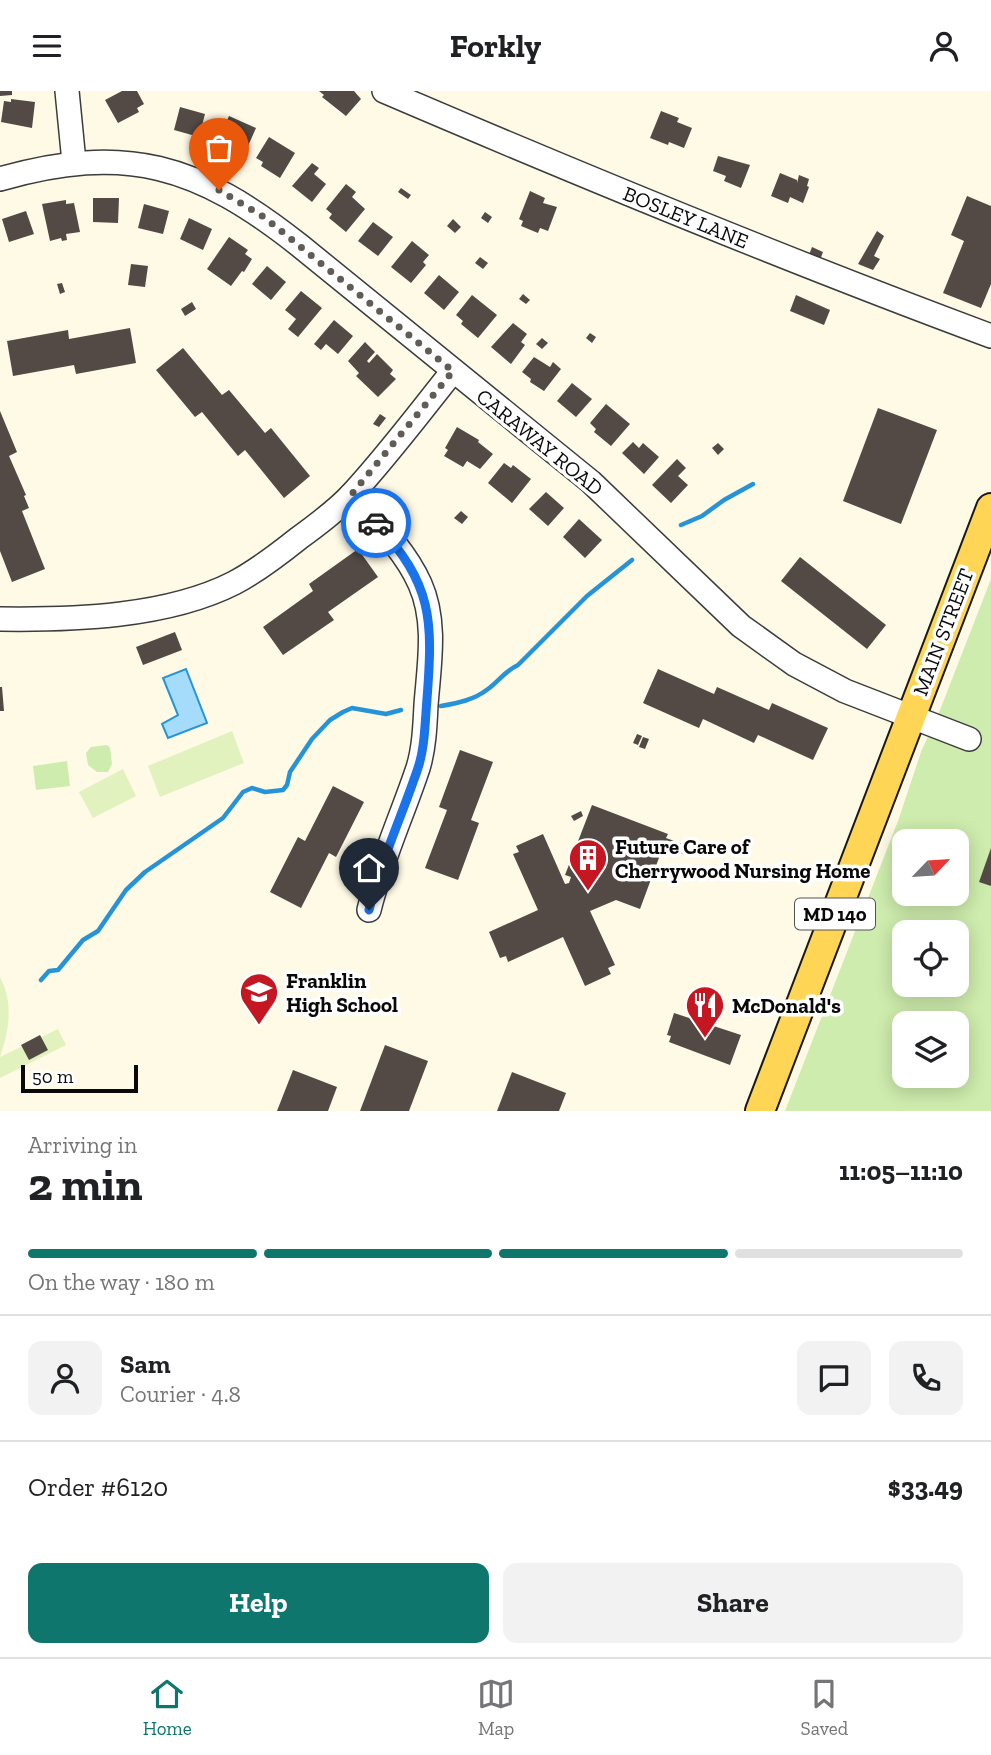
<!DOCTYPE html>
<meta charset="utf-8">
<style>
body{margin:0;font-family:"Zilla Slab",serif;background:#f2f2f2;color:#202124;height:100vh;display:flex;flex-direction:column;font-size:26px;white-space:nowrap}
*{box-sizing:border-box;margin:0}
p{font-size:23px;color:#757577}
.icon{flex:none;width:38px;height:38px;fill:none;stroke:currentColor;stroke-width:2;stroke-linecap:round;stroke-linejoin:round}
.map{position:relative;height:1020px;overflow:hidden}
.sheet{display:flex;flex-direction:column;background:#fff;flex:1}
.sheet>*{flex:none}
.needle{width:46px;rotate:65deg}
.buttons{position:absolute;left:892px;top:738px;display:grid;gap:14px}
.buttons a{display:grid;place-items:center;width:77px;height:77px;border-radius:14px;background:#fff;box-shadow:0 4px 18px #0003;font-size:35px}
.scale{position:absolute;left:21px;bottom:18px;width:117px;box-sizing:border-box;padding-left:7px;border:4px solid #090909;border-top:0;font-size:19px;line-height:24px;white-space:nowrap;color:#090909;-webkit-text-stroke:5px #fff;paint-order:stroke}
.pin{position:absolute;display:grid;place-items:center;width:60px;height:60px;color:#fff;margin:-72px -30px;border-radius:50% 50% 50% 0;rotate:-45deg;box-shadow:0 0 7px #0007}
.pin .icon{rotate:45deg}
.courier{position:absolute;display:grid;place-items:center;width:70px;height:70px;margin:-35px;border:5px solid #1a73e8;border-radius:50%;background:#fff;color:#222;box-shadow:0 2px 9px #0007}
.headline em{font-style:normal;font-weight:700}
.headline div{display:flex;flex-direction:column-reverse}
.headline{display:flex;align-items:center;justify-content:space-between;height:119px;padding:0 28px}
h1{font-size:46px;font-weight:700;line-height:52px}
.bar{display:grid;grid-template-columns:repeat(4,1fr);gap:10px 7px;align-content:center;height:84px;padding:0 28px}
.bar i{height:9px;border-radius:5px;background:#e0e0e0}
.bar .active{background:#0f766e}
.bar p{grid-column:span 4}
.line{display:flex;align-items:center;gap:18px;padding:0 28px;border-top:2px solid #e0e0e0}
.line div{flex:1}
.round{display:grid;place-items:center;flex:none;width:74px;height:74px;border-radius:14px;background:#f2f2f2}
.cta{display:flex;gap:14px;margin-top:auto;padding:14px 28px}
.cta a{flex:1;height:80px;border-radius:14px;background:#0f766e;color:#fff;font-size:28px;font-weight:700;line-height:80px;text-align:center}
.cta a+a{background:#f2f2f2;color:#202124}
header{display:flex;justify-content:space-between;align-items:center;height:91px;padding:0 28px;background:#fff;font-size:32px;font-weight:700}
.tab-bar{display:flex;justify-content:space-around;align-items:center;height:98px;border-top:2px solid #e0e0e0;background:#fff;font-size:19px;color:#757577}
.tab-bar a{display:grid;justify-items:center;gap:4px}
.tab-bar .active{color:#0f766e}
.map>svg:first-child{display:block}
</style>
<header><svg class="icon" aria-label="menu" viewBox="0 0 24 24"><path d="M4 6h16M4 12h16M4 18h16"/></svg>Forkly<svg class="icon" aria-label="person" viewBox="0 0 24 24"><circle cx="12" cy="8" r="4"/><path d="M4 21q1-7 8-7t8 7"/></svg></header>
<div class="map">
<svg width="991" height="1020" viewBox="0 0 991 1020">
<rect width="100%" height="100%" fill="#fffae6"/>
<g fill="#ceecad" fill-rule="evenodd">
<path d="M991 488V1020H785L898 730 921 661 940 619ZM905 751H957V803H905ZM905 842H957V894H905ZM905 933H957V985H905Z"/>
<path d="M107 654 110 657 112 673 108 681H97L88 674 86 662 91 656Z"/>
<path d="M67 670 70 695 36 699 33 675Z"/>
</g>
<g fill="#e1f2bf">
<path d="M232 640 244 672 160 706 148 675Z"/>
<path d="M123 678 136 705 93 727 79 701Z"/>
<path d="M0 886C14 912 9 940 0 966L58 938 66 954 0 987Z"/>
</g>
<path fill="#a5dcfc" stroke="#2693d9" stroke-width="2" d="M186 578 207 632 168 647 162 633 178 624 163 587Z"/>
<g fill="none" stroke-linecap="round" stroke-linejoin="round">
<g stroke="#2693d9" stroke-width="4.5">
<path d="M681 434 702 425 724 409 753 393"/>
<path d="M441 615C458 612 474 609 488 598 499 590 505 580 518 574L587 505 632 469"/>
<path d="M41 889 49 880 58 879 83 849 98 840 126 799 145 781 223 727 243 701 252 697 265 701 283 699 287 694 290 681 312 648 330 629 343 621 352 617 386 623 401 619"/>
</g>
</g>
<g fill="#534a45">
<path d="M0 0H12V4L0 5Z"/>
<path d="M122 0H137L144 13 137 17 139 21 118 32 105 9Z"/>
<path d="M319 0H354L361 8 346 25 322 6 324 4Z"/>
<path d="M11 8 35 11 32 37 1 31 4 10 11 11Z"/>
<path d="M180 16 205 23 199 46 174 39Z"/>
<path d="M661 20 679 27 677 31 692 37 684 57 669 51 668 54 650 47Z"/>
<path d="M229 25 256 37 244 64 224 55 226 50 219 47Z"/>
<path d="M269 46 295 62 280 87 261 75 263 71 256 67Z"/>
<path d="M718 65 750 74 741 97 724 90 726 85 713 80Z"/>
<path d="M312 72 319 77 314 83 326 93 312 111 292 95Z"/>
<path d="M780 82 797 89V92L799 84 809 88 807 95 809 96 803 112 790 106 788 112 771 105Z"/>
<path d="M346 93 356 101 352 106 365 118 346 141 329 127 332 123 326 118Z"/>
<path d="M401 97 411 104 408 108 398 101Z"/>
<path d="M530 100 545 107 543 112 557 116 548 140 540 137 538 142 521 135 523 130 519 128Z"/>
<path d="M967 105 991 115V193L981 217 943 202 964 150 951 144Z"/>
<path d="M93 107H119L118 132 93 131Z"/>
<path d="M66 109V113L74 112 80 141 66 143 67 149 62 150 61 147 50 150 42 113Z"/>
<path d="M144 113 169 120 163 143 138 137Z"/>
<path d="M26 120 34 143 9 151 2 128Z"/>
<path d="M485 121 492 126 488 132 481 127Z"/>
<path d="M189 127 212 138 203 159 180 148Z"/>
<path d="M453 128 461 136 455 142 447 135Z"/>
<path d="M373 131 393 146 378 165 358 150Z"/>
<path d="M877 140 884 145 874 165 880 168 873 179 858 173Z"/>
<path d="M229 146 248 159 245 163 252 168 244 181 242 180 231 195 207 178Z"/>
<path d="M412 150 429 164 423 171 426 174 411 192 391 176Z"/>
<path d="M812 156 823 161 820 169 809 164Z"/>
<path d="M480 166 488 172 483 178 475 172Z"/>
<path d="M131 173 148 175 145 196 128 194Z"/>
<path d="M267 175 286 191 271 209 252 193Z"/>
<path d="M439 184 459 201 444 219 424 202Z"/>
<path d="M62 192 65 201 60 203 57 193Z"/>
<path d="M301 200 322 217 298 246 288 238 296 228 285 219Z"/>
<path d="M523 203 530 209 526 213 519 208Z"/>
<path d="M472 204 497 224 478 247 461 233 463 230 456 224Z"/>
<path d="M796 204 830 219 824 234 790 220Z"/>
<path d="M192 211 196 218 185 225 181 218Z"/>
<path d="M334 229 353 245 338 263 326 253 321 259 314 253Z"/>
<path d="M513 232 527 243 521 251 525 254 511 273 491 256Z"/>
<path d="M130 237 136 272 76 283 74 274 13 285 7 250 68 239 69 248Z"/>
<path d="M590 242 596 246 592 252 586 247Z"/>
<path d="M542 247 548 252 542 258 536 253Z"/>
<path d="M365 251 375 261 367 270 369 272 377 263 393 279 390 283 396 288 378 306 356 285 359 282 348 270Z"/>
<path d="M183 257 222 304 229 299 265 342 271 337 310 385 284 407 245 359 238 365 202 321 195 326 156 279Z"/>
<path d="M534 266 550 276 553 271 561 278 544 300 530 291 531 288 522 281Z"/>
<path d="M572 292 592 308 576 326 557 310Z"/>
<path d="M606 313 630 333 611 355 594 341 596 338 590 332Z"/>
<path d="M878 317 937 339 901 433 843 410Z"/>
<path d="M0 320 17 361 9 365 26 404 24 405 29 417 22 420 45 478 12 491 0 460Z"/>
<path d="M380 323 386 327 379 336 373 333Z"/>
<path d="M457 336 479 349 478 351 493 363 480 378 467 370 463 376 444 365 448 359 445 357Z"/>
<path d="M633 351 639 357 643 352 659 366 644 383 622 362Z"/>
<path d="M718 352 724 358 718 364 712 357Z"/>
<path d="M677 368 686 377 678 385 688 394 671 412 652 394Z"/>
<path d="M504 372 511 377 513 374 531 388 512 412 488 392Z"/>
<path d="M546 401 564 417 548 435 529 418Z"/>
<path d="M461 420 468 426 462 433 454 427Z"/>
<path d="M579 428 602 449 585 467 563 446Z"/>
<path d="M358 458 378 486 328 521 334 529 283 564 263 536 313 500 309 493Z"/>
<path d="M800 466 886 534 867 558 781 490Z"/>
<path d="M175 541 182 559 143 574 136 556Z"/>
<path d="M658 578 714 603 717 596 769 619 772 612 828 637 813 669 758 644 754 652 703 628 699 637 643 612Z"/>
<path d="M0 596H2L4 620H0Z"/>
<path d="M637 643 642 645 638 654 633 652Z"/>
<path d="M643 646 649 648 645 658 639 656Z"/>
<path d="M460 659 493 671 471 729 479 732 458 789 425 777 447 719 439 716Z"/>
<path d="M333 695 364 711 336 766 329 762 301 817 270 801 298 746 305 750Z"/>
<path d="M592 714 668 743 666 747 688 755 685 764 663 756 640 818 616 809 590 820 615 874 608 877 611 883 585 895 563 846 508 871 506 865 500 867 489 841 538 819 513 763 519 761 516 755 543 743 565 793 569 792 571 786 565 784Z"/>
<path d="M581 720 583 725 574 730 571 725Z"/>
<path d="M991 757V795L979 791Z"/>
<path d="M674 922 741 944 730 974 669 951 671 945 667 944Z"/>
<path d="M40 944 48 959 29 969 21 954Z"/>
<path d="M385 954 428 970 409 1020H360Z"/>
<path d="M293 979 337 996 328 1020H277Z"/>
<path d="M512 981 566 1002 559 1020H497Z"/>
</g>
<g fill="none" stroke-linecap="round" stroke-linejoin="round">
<g stroke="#3c3c3c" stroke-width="26">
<g id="minor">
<path d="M67 0 74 71"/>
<path d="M384 0C585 86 786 169 991 245"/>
<path d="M0 88C126 52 198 74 299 154L591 391 741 535 794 573 845 600 969 648"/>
<path d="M351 404C376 431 405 459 420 493 437 531 429 574 426 614 425 635 424 658 418 677 402 725 381 770 369 819"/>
<path d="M0 528C74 529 167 526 234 492 257 480 279 463 299 447 317 434 337 419 352 403 388 364 420 321 453 280"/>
</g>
</g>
<g stroke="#1a1a1a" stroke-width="32">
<path id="major" d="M760 1020 991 417"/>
</g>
<use href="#minor" stroke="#fff" stroke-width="23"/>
<use href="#major" stroke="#ffd556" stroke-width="28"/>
</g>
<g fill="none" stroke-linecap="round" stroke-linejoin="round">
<path stroke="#5f5d56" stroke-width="7" stroke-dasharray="0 12.6" d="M219 99 264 126 453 280 351 404 376 432"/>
<path stroke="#1a73e8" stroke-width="9" d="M369 819C381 769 402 725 418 677 425 656 425 631 427 608 433 528 433 494 376 432"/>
</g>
<defs>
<g id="building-pin" transform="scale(2.0125)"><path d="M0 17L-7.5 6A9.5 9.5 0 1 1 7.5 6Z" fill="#c41721" stroke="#fff"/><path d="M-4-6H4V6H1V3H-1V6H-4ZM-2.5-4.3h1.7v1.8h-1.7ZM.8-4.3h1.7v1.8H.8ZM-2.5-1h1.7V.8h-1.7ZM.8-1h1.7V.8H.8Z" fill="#fff"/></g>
<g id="school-pin" transform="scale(2.0125)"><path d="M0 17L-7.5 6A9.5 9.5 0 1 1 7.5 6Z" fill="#c41721" stroke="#fff"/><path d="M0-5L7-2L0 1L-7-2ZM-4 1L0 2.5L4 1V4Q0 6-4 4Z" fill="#fff"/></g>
<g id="restaurant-pin" transform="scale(2.0125)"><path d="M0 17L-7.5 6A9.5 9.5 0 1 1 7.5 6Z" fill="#c41721" stroke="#fff"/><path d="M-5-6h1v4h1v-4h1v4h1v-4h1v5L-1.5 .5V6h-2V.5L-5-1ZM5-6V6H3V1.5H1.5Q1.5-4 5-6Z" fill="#fff"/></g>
</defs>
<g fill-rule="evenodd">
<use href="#building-pin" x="588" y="767"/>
<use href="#school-pin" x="259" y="901"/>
<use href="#restaurant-pin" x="705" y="914"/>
</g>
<g text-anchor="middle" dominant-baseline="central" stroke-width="7" stroke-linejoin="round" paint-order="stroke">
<rect fill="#fff" stroke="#535353" stroke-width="2" x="795" y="807.5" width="80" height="31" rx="5"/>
<g font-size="19" font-weight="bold" fill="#090909">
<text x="835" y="823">MD 140</text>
</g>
<g font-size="21" fill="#090909" stroke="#fff">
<text transform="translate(686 126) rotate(22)">BOSLEY LANE</text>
<text transform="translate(540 351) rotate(39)">CARAWAY ROAD</text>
<text transform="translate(943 541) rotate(-69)">MAIN STREET</text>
</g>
<g font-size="21" font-weight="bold" fill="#090909" stroke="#fff" text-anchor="start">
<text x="615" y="755">Future Care of<tspan x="615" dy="24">Cherrywood Nursing Home</tspan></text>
<text x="286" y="889">Franklin<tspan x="286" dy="24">High School</tspan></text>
<text x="732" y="914">McDonald's</text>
</g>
</g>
</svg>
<div class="buttons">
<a><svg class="needle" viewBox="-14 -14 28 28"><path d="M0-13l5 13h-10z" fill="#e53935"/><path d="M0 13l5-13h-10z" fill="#757577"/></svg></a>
<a><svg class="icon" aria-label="locate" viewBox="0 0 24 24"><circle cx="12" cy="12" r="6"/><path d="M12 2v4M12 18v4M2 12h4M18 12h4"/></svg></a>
<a><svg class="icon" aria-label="layers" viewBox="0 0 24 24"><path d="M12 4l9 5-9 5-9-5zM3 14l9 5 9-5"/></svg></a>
</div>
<div class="scale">50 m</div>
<div class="pin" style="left:219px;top:99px;background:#ea580c"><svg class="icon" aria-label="bag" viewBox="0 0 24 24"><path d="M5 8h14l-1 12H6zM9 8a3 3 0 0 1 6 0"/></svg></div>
<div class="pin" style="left:369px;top:819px;background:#1f2937"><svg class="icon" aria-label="home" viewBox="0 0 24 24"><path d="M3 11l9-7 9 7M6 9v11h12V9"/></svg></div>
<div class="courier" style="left:376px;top:432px"><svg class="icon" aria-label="car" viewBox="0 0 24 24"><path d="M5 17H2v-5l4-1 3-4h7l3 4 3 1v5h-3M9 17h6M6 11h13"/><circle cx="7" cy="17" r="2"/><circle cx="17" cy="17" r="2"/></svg></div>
</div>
<section class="sheet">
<div class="headline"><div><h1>2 min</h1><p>Arriving in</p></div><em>11:05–11:10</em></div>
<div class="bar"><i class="active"></i><i class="active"></i><i class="active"></i><i></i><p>On the way · 180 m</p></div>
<div class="line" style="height:126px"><a class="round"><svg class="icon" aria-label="person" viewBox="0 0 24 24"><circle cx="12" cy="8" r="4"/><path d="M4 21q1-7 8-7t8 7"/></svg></a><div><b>Sam</b><p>Courier · 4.8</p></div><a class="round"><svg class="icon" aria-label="chat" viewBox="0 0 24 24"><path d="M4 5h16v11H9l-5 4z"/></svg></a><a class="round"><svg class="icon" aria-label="phone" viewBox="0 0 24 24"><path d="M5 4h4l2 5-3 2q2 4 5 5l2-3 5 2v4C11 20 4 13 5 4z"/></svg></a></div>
<div class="line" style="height:91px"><div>Order #6120</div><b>$33.49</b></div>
<div class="cta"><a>Help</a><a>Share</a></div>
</section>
<nav class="tab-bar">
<a class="active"><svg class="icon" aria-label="home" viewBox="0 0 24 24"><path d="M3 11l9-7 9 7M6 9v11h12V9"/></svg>Home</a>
<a><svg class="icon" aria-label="map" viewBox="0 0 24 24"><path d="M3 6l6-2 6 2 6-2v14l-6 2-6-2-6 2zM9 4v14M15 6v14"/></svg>Map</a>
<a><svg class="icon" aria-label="saved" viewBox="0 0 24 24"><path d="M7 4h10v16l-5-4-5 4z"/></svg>Saved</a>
</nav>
